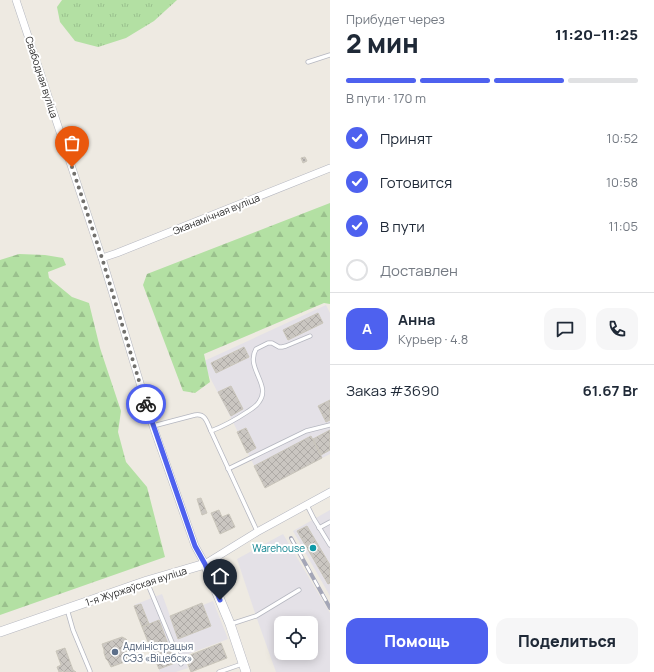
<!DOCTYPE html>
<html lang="ru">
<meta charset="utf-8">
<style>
body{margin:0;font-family:Manrope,sans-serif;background:#f6f6f7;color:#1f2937;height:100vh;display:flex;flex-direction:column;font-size:15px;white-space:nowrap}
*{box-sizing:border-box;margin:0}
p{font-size:13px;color:#747a83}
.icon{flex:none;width:22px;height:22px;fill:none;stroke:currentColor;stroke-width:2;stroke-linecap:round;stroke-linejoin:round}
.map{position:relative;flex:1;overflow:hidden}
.side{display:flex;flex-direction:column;background:#fff;width:324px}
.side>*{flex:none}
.fabs{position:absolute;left:274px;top:616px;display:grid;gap:8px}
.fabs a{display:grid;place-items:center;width:44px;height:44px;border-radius:8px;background:#fff;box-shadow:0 2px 10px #0003;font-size:20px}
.pin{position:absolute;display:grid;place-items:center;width:34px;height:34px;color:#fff;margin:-41px -17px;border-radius:50% 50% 50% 0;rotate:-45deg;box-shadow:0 0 4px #0007}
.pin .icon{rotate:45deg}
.courier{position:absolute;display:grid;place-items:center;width:40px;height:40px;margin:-20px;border:3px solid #4e61ef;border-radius:50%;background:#fff;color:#222;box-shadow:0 1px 5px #0007}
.summary em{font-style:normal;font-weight:800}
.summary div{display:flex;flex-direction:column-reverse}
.summary{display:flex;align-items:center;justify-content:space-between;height:68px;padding:0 16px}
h1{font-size:26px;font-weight:800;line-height:30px}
.bar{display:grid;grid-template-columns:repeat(4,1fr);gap:6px 4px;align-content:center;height:48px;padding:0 16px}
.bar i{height:5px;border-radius:3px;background:#e0e1e3}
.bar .active{background:#4e61ef}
.bar p{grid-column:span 4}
.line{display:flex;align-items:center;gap:10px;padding:0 16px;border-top:1px solid #e0e1e3}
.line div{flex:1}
.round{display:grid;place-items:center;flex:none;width:42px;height:42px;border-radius:12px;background:#f6f6f7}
ol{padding:0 16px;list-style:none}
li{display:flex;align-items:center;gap:12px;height:44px}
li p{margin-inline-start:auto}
li .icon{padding:4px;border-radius:50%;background:#4e61ef;color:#fff;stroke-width:4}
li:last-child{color:#747a83}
li i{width:22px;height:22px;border:2px solid #e0e1e3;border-radius:50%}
.primary-button{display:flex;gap:8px;margin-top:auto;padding:8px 16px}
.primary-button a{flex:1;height:46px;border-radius:12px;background:#4e61ef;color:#fff;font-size:16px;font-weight:800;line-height:46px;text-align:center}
.primary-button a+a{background:#f6f6f7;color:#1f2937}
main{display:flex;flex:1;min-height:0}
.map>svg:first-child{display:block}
</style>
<main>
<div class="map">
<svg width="330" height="672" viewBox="0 0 330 672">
<defs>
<pattern id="grass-tufts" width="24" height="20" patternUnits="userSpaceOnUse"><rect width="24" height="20" fill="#b3e0a3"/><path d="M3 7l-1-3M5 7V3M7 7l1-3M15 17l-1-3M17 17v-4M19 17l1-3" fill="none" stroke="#9ac08d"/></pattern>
<pattern id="forest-firs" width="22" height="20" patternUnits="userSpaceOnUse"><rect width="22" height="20" fill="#b3e0a3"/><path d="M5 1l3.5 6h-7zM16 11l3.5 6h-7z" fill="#9ac08d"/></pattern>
<pattern id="building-cross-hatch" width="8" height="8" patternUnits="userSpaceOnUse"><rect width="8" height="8" fill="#cac6c1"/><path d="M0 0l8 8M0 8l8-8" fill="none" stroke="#aeaaa6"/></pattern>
</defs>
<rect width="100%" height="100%" fill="#eeeae2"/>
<g fill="#e4e1e7" fill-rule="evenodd">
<path d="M326 305 330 313V454L265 488 233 422 202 362Z"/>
<path d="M330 510V596L293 531Z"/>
<path d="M283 534 330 613V672H276L256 616 237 559ZM281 623H311V653H281Z"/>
<path d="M162 594 170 616 202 603 203 605 213 601 228 639 183 656 188 668 176 672H160L134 605Z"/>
</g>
<path fill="url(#grass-tufts)" d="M62 0H177L154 21 126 38 98 47 75 41 60 22 57 7Z"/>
<g fill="url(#forest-firs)">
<path d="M330 203V304L324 303 204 354 210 382 195 393 183 391 143 285 147 274Z"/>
<path d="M19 254 45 255 63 258 66 265 48 272 49 278 72 297 89 303 100 348 121 411 118 432 126 462 147 487 165 557 0 615V260Z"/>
</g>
<g fill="url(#building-cross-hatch)" stroke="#cac6bb">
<path d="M305 157 307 161 303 163 301 158Z"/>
<path d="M318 313 323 323 288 340 283 330Z"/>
<path d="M244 347 249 357 216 373 211 363Z"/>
<path d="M231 386 243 409 231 416 218 392Z"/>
<path d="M330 400V420L326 422 318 406Z"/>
<path d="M246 428 256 448 247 453 237 432Z"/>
<path d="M330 430V450L321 455 313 439Z"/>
<path d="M311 436 322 458 265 488 254 466Z"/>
<path d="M201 498 207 513 202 515 197 499Z"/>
<path d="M219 510 222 517 229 514 235 527 220 534 211 513Z"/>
<path d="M307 526 330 565V583L328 584 297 531Z"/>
<path d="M202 603 211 626 178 639 170 616Z"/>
<path d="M141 604 149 624 142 627 134 606Z"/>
<path d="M159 620 175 663 159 669 142 627Z"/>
<path d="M122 637 126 639 128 641 129 645V647L126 649 130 660 111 667 108 661 106 659 104 653V650L102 644Z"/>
<path d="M221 643 227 658 191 672 185 657Z"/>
<path d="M65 648 73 670 76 672H64L63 671 59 672 57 667 61 665 56 651Z"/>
</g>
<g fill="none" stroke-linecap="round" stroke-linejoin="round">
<g stroke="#b5b7c0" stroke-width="5">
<g id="service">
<path d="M308 62 330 55"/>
<path d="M153 426 195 415C206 413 207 423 211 431"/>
<path d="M228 469 306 431 330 425"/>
<path d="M307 505 314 519 330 545"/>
<path d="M319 528 330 522"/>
<path d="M257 531 211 431C224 426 235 420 247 412 251 409 256 407 259 402 272 385 245 368 256 349L268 343H272L279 347H282L286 346 310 336"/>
<path d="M147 582 181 664"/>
<path d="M67 609 73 630 90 671V672"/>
<path d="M231 624 256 616 299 590"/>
<path d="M219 672 242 664"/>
</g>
</g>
<g stroke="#b5b7c0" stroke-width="8">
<g id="minor">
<path d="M16 0 102 258 153 426 195 546 205 564 257 532 330 492"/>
<path d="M102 258 117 253 330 168"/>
</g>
</g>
<g stroke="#b5b7c0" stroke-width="10">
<path id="tertiary" d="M0 632 147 581 205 564 230 624 246 672"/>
</g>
<use href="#service" stroke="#fff" stroke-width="3.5"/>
<use href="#minor" stroke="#fff" stroke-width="7"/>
<use href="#tertiary" stroke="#fff" stroke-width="9"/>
<g stroke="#a4a6b7" stroke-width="4">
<path id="rail" d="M291 538 330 608"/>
</g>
<use href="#rail" stroke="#fff" stroke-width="2.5" stroke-dasharray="8" stroke-linecap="butt"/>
</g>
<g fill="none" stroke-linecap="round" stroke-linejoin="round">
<path stroke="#71706d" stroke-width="4" stroke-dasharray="0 7.2" d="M72 167 102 258 146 404"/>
<path stroke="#4e61ef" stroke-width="5" d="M146 404 195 546 205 564 220 600"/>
</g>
<circle fill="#0f9aa8" stroke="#fff" stroke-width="1.5" cx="313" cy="548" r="4"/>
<circle fill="#5c6f8a" stroke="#fff" stroke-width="1.5" cx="115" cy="652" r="4"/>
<g text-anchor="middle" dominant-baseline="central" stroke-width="4" stroke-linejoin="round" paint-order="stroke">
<g font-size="10" fill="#2e2e2e" stroke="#fff">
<text transform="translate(42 77) rotate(72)">Свабодная вуліца</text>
<text transform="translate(216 214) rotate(-22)">Эканамічная вуліца</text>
<text transform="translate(136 586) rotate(-18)">1-я Журжаўская вуліца</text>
</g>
<g font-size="10" fill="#0d838f" stroke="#fff" text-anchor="end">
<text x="305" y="548">Warehouse</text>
</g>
<g font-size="10" fill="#4e5e75" stroke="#fff" text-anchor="start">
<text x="123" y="646">Адміністрацыя<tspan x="123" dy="12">СЭЗ «Віцебск»</tspan></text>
</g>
</g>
</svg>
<div class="fabs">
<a><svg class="icon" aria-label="locate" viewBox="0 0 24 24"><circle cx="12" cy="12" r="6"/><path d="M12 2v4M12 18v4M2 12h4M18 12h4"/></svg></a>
</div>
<div class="pin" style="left:72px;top:167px;background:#ea580c"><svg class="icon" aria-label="bag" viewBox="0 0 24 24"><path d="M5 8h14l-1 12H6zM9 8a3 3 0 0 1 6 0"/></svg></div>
<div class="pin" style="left:220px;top:600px;background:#1f2937"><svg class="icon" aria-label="home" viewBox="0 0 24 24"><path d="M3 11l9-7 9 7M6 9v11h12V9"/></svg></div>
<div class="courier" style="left:146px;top:404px"><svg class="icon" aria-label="bike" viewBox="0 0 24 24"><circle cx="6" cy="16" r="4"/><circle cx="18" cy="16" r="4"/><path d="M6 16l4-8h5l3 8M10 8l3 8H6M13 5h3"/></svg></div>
</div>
<section class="side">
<div class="summary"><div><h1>2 мин</h1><p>Прибудет через</p></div><em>11:20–11:25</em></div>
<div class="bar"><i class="active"></i><i class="active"></i><i class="active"></i><i></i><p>В пути · 170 m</p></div>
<ol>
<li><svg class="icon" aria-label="check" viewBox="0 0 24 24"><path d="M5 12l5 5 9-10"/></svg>Принят<p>10:52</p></li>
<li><svg class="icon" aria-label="check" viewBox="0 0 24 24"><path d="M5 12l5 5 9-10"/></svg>Готовится<p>10:58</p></li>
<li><svg class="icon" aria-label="check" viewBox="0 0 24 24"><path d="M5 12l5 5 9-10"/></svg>В пути<p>11:05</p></li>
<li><i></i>Доставлен</li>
</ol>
<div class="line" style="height:72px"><b class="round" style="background:#4e61ef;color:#fff">А</b><div><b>Анна</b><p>Курьер · 4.8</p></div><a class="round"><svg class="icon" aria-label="chat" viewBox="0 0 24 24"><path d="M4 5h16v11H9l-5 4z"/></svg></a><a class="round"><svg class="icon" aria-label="phone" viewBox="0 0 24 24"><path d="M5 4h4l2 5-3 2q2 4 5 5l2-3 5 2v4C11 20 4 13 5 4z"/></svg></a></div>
<div class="line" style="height:52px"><div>Заказ #3690</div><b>61.67 Br</b></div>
<div class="primary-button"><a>Помощь</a><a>Поделиться</a></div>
</section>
</main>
